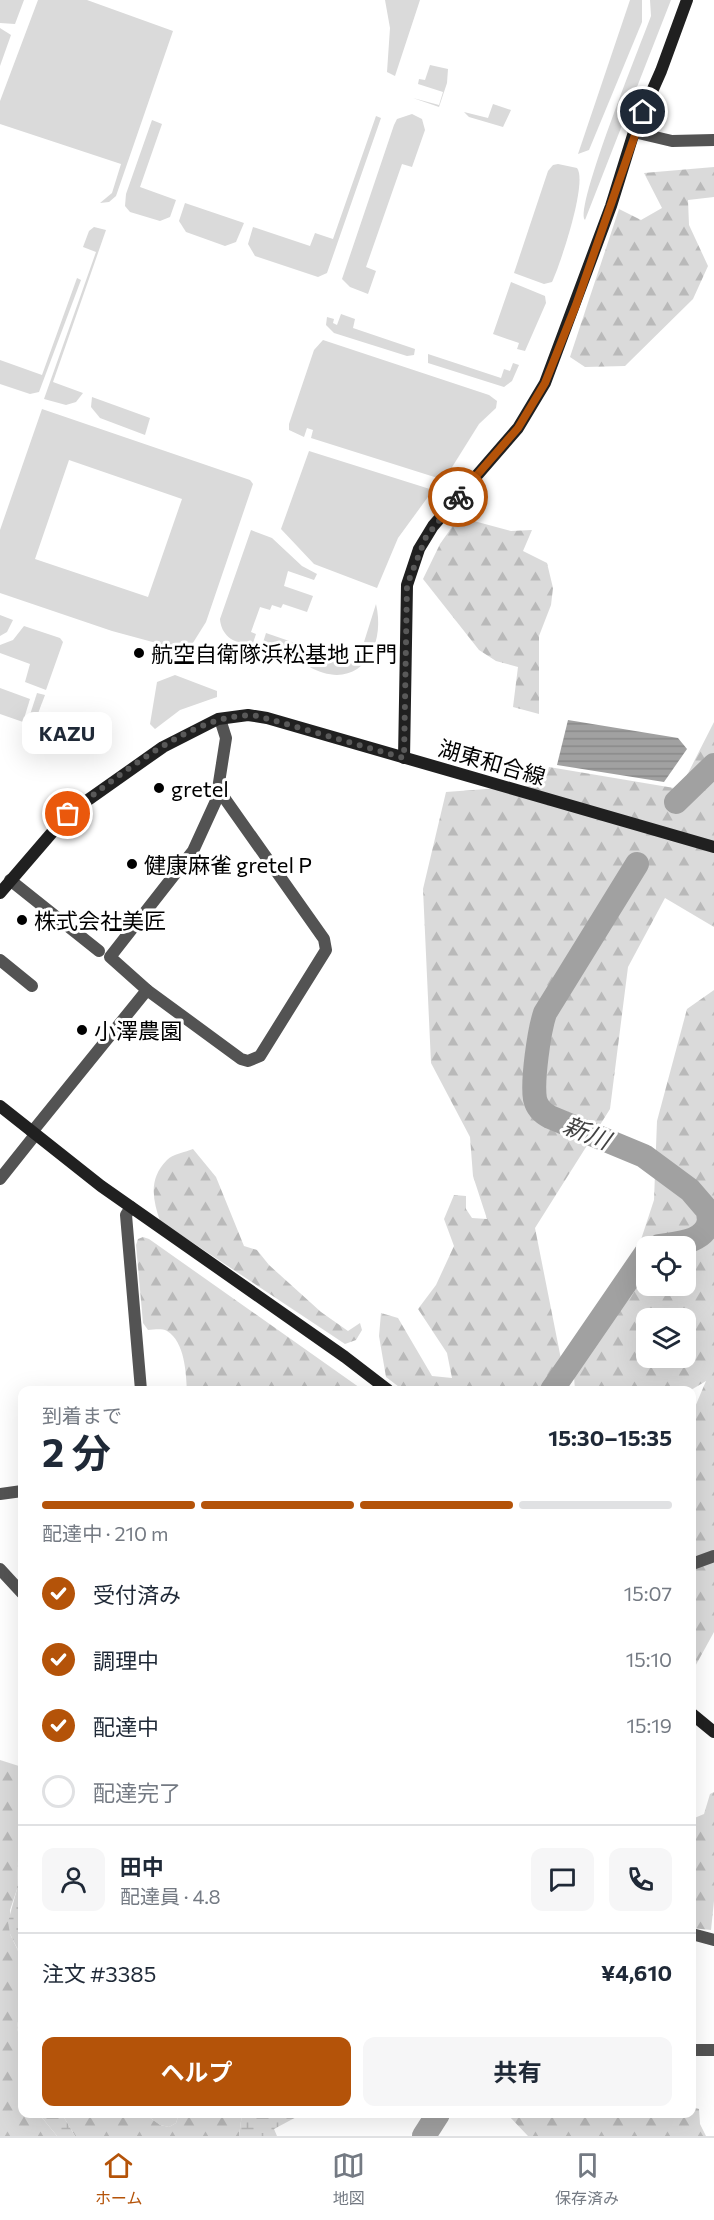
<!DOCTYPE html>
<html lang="ja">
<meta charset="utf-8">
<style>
body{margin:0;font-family:Commissioner,"Noto Sans JP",sans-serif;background:#f6f6f7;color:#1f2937;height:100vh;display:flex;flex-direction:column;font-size:22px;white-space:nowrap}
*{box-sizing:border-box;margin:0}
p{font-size:20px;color:#747a83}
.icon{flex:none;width:33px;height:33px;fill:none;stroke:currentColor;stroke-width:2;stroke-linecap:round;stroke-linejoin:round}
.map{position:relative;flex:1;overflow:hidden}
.sheet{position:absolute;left:18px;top:1386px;width:678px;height:732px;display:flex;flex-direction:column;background:#fff;border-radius:12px;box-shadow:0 6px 24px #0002}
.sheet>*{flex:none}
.tools{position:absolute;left:636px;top:1236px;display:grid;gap:12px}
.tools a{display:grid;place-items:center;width:60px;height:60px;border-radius:12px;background:#fff;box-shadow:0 6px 24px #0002;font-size:30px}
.pin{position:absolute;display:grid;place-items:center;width:51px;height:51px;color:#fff;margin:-26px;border:3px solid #fff;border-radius:50%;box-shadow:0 2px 6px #0007}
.courier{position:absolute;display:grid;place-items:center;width:60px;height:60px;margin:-30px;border:4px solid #b45309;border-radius:50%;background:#fff;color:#222;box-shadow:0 2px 8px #0007}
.bubble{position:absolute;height:42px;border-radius:12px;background:#fff;box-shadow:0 6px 24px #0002;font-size:20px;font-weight:700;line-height:42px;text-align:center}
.head em{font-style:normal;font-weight:700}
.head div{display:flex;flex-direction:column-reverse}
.head{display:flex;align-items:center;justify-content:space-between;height:102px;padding:0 24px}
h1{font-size:39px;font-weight:700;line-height:45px}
.bar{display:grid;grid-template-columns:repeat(4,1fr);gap:9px 6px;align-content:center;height:72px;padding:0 24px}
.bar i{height:8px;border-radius:4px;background:#e0e1e3}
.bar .selected{background:#b45309}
.bar p{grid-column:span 4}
.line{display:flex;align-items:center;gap:15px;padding:0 24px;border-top:2px solid #e0e1e3}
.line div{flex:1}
.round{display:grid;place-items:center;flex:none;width:63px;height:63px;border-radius:12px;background:#f6f6f7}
ol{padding:0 24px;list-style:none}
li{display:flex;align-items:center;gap:18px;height:66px}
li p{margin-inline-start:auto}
li .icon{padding:6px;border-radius:50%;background:#b45309;color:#fff;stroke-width:4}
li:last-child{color:#747a83}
li i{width:33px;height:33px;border:3px solid #e0e1e3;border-radius:50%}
.button{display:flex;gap:12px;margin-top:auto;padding:12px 24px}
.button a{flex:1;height:69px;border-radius:12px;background:#b45309;color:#fff;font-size:24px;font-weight:700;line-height:69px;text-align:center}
.button a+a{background:#f6f6f7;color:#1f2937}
.menu{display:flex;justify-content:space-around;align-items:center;height:84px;border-top:2px solid #e0e1e3;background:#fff;font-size:16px;color:#747a83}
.menu a{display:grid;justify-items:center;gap:3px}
.menu .selected{color:#b45309}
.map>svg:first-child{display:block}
</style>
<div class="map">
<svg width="714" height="2136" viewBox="0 0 714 2136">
<defs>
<pattern id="forest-firs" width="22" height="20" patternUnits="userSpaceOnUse" patternTransform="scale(1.5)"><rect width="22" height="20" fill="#dadada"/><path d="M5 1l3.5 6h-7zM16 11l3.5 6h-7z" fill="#b9b9b9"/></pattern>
<pattern id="wetland-marsh" width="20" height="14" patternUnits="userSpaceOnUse" patternTransform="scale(1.5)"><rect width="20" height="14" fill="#dadada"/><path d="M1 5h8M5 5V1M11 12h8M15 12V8" fill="none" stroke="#b9b9b9"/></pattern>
<pattern id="water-rules" width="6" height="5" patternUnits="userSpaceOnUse" patternTransform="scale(1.5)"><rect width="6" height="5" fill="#a1a1a1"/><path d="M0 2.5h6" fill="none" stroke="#898989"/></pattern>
</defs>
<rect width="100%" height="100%" fill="#fff"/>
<g fill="#dadada" fill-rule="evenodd">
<path d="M0 0H24L15 24 0 23Z"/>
<path d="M38 0H87L173 31 116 196 109 202 100 203 112 193 121 164 0 124V101Z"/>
<path d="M385 0H420L395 76 387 72 390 28Z"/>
<path d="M630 0H642V22L589 150 578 154Z"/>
<path d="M650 0H671L585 220C574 208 642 41 651 16Z"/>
<path d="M0 28 11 35 0 66Z"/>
<path d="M430 65 448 69 447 83 439 107 413 98 439 105 443 92 418 84 419 79 425 80Z"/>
<path d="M493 104 511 110 503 127 469 117 464 112 488 118Z"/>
<path d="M412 114 422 119 425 130 412 167 402 164 366 267 376 271 368 294 350 287 342 279 394 125 397 119Z"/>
<path d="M376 116 381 118 327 273 318 277 255 256 248 244 253 227 310 246 315 233 333 239Z"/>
<path d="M152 120 162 124 140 187 176 200 170 217 160 221 130 212 125 206 126 194Z"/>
<path d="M558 164 577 168C588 182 560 265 552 282L544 284 514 273 548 171 553 165Z"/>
<path d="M185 203 244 223 236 242 225 246 186 232 179 221Z"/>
<path d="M94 227 106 230 53 382 83 393 76 402 66 405 44 399 96 252 83 247 89 231Z"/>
<path d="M77 278 81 280 39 392 30 394 0 384V360L42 375Z"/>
<path d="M511 282 545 296 546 303 525 351 517 349 519 343 493 334Z"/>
<path d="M341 314 355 319 353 328 415 349 414 355 407 356 334 333 326 325 327 317 334 319 333 323 337 325Z"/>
<path d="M323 340 489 395 497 401 496 408 479 424 444 480 311 438 313 430 307 428 304 437 289 430V424L314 350Z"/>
<path d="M428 354 501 378 504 369 510 371 513 363 519 365 512 381 504 387 428 363Z"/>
<path d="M92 397 150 418 145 435 100 418 91 407Z"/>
<path d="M42 409 250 480 253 484 206 622 191 646 173 643 171 647 112 631 0 593V530ZM69 460 182 499 148 597 35 559Z"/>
<path d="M309 451 433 490 398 538 377 588 314 564 281 529Z"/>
<path d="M251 530 272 538 302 566 317 574 314 580 288 571 284 586 313 596 307 612 283 604 281 608 272 605 270 610 260 607 251 632 256 634 253 643C236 646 221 636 220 619Z"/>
<path d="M376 604C387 651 356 694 308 666L305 659 307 648 353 664 358 652 365 654 368 643 364 642Z"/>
<path d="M0 615 13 620 7 632 0 636Z"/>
<path d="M24 626 60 638 63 642 46 690 25 682 30 664 0 653V645L13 640Z"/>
<path d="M266 633 295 643 292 652 285 657 261 649Z"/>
<path d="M175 675 217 691V697L180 710 155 729 150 724 157 682Z"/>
<path d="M0 688 30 699 23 722 0 714Z"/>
<path d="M37 693 45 695 34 724H27Z"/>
<path d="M145 2114H179L176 2123 169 2127 160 2125Z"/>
</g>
<g fill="url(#forest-firs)" fill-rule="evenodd">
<path d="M714 167V197L688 200 689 225 708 266 693 299 625 366 585 367 570 357 619 209 641 220 662 208 644 173Z"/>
<path d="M459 517 511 531 532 530 523 551 547 563 553 588 551 605 539 636V714L513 707 518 667 496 661 479 650 423 579 440 544Z"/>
<path d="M714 722V927L665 898 628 967 610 1109 535 1228 561 1359 546 1390H403L386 1377 379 1336 381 1313 398 1318 432 1376 452 1378 447 1353 418 1309 436 1285 454 1246 444 1219 454 1195 466 1196V1209L472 1218 487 1219 473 1176 470 1137 431 1063 423 889 446 792 541 785 549 767 680 789Z"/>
<path d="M714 990V1632L692 1672V1414L706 1381 691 1390H575L572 1350 633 1264 654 1200 657 1121 687 1009ZM646 1246H686V1286H646ZM646 1318H686V1358H646Z"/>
<path d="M193 1149 216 1177 244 1246 257 1250 269 1265 321 1312 348 1331 360 1323 362 1330 356 1340 345 1344 160 1221C153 1200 148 1179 167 1160 172 1154 186 1152 193 1149Z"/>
<path d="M143 1237 149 1239 363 1390H187C186 1373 185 1342 167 1331 161 1328 154 1330 148 1330L143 1323 136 1245 138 1239Z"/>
<path d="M0 1760 22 1767V1857L18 1861 17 1889 10 1910V1934L22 1959V1995L17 2028 22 2045V2114H39L57 2136H0Z"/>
<path d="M714 1792V1901L711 1930 692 1928V1819L704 1814 710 1794Z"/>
<path d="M692 2107 699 2109 700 2124 706 2136H528L507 2114H692Z"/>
<path d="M62 2114H145L160 2125 169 2127 176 2123 179 2114H242L239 2136H75Z"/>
</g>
<g fill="url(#wetland-marsh)">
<path d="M22 1857V1958L10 1934 8 1922 17 1889 18 1861Z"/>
<path d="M22 1995V2045L17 2028Z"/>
<path d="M39 2114H62L75 2136H57Z"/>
<path d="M242 2114H302L274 2129 277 2136H239Z"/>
</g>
<path fill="url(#water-rules)" d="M568 720 678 738 687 749 664 782 557 765Z"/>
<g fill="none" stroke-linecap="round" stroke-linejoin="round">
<g stroke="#a1a1a1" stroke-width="24">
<path d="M676 802 714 765"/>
<path d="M637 864 545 1013C539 1031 532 1081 535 1099 537 1108 542 1113 550 1117L644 1156 690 1190 708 1211 709 1221C705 1243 677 1243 659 1246"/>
<path d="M552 1390 646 1253"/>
<path d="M424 2136 438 2114"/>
</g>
<g stroke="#535353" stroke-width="12">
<path d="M634 132 672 141 714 140"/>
<path d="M10 880 99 951"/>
<path d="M0 960 32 986"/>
<path d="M147 990 241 1059 248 1061 260 1056 326 950 324 939 218 789 226 738 220 719"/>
<path d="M32 1132 147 990 110 957 193 851 220 792"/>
<path d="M0 1179 35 1135"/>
<path d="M131 1207 126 1215 141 1390"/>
<path d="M0 1494 22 1491"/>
<path d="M692 1564 714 1556"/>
<path d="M0 1569 22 1593"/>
<path d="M692 1934 714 1940"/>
<path d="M692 2050H714"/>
</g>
<g stroke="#202020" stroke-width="12">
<path d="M404 758 407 585 419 549 433 526 518 428 545 383 611 206 634 132 661 71 687 0"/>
<path d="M0 893 68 814 163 747 218 719 248 715 267 718 714 847"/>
<path d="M0 1106 101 1186 345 1357 388 1390"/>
<path d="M692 1714 714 1732"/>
</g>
</g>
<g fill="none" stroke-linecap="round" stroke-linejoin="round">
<path stroke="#595959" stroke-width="6" stroke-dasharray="0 10.8" d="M68 814C117 778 196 709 258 716L404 758 407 585 426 537 458 497"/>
<path stroke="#b45309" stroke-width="8" d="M458 497 518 428 545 383 576 305 643 112"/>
</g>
<g fill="#000" stroke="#fff" stroke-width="2">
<circle cx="139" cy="653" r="6"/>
<circle cx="159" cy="788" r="6"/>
<circle cx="132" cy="864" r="6"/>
<circle cx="22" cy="920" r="6"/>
<circle cx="82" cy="1030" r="6"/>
</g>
<g text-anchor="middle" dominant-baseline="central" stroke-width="6" stroke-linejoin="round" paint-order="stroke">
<g font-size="22" fill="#000" stroke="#fff" text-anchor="start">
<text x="151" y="653">航空自衛隊浜松基地 正門</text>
<text x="171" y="788">gretel</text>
<text x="144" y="864">健康麻雀 gretel P</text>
<text x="34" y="920">株式会社美匠</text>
<text x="94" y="1030">小澤農園</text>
</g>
<g font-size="22" fill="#000" stroke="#fff">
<text transform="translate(492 762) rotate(16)">湖東和合線</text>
</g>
<g font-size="24" font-style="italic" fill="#424242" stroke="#fff">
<text transform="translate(587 1132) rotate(22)">新川</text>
</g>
</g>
</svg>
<div class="tools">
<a><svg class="icon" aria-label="locate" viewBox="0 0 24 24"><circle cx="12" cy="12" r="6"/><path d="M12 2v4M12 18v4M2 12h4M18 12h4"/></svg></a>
<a><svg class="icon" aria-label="layers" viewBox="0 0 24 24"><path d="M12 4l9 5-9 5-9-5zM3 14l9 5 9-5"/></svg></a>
</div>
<div class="pin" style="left:68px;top:814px;background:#ea580c"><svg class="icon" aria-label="bag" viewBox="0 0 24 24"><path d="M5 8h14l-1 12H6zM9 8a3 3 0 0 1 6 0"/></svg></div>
<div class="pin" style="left:643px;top:112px;background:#1f2937"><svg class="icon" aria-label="home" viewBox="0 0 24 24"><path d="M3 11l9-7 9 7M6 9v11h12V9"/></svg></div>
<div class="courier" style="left:458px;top:497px"><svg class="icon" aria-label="bike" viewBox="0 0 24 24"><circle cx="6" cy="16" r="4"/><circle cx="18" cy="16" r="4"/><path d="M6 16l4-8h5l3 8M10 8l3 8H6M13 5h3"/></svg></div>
<div class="bubble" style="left:22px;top:712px;width:90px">KAZU</div>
<section class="sheet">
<div class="head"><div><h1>2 分</h1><p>到着まで</p></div><em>15:30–15:35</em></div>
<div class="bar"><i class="selected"></i><i class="selected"></i><i class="selected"></i><i></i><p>配達中 · 210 m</p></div>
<ol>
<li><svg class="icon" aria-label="check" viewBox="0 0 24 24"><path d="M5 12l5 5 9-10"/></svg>受付済み<p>15:07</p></li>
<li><svg class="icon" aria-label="check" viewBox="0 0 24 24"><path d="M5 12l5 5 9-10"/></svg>調理中<p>15:10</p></li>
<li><svg class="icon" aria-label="check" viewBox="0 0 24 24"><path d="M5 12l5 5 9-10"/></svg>配達中<p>15:19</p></li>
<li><i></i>配達完了</li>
</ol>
<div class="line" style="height:108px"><a class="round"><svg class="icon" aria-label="person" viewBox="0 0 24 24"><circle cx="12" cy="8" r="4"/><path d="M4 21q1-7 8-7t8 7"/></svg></a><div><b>田中</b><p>配達員 · 4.8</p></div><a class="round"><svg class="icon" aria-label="chat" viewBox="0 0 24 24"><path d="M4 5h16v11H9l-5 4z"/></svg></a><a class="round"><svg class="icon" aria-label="phone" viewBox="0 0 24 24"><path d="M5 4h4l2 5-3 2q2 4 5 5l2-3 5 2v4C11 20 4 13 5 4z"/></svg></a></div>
<div class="line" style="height:78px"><div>注文 #3385</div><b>¥4,610</b></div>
<div class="button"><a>ヘルプ</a><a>共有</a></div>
</section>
</div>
<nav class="menu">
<a class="selected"><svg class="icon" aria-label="home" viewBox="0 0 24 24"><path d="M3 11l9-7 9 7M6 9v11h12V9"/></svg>ホーム</a>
<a><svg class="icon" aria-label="map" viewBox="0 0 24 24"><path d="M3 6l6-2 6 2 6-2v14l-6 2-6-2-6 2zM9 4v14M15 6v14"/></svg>地図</a>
<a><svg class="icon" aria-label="saved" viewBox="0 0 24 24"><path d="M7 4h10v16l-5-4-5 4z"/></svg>保存済み</a>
</nav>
